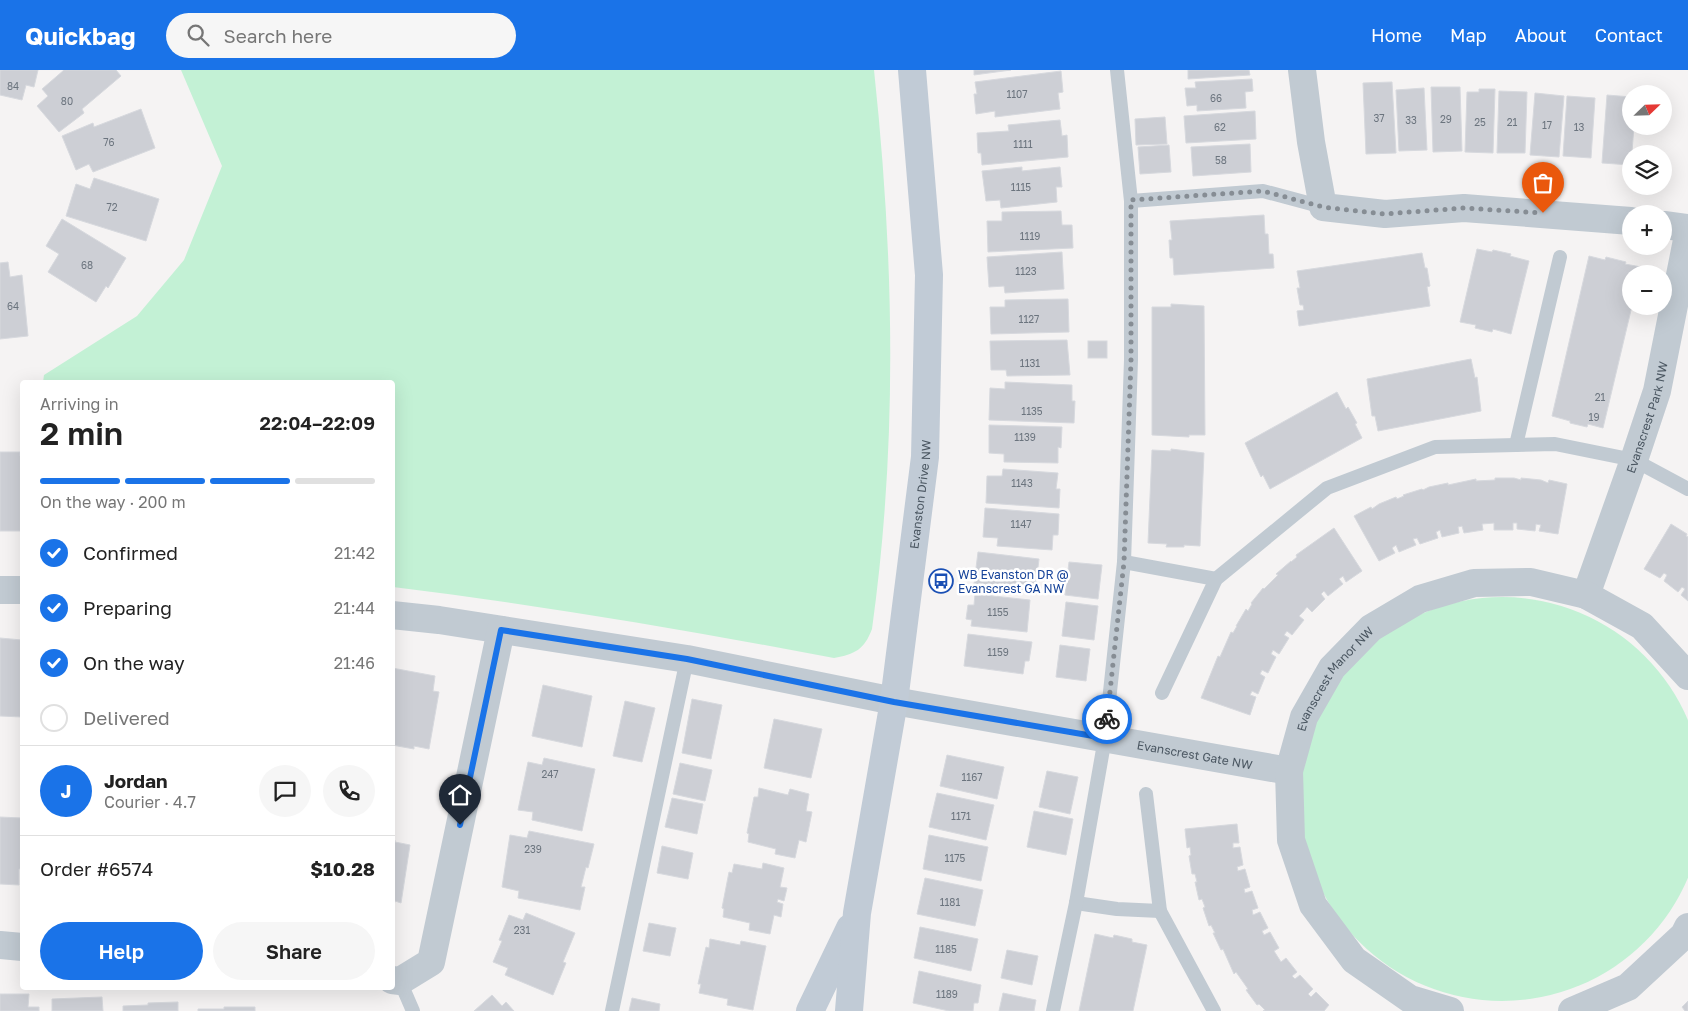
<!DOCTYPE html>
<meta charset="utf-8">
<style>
body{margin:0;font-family:"Golos Text",sans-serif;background:#f6f6f6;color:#222;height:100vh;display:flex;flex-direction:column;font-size:19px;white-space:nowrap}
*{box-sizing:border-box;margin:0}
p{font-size:16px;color:#767676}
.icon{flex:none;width:28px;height:28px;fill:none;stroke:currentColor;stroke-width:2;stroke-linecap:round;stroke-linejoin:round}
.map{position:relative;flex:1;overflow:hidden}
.panel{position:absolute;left:20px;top:310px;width:375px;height:610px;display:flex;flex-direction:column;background:#fff;border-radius:5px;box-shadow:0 5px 20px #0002}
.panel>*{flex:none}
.needle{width:32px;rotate:67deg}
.controls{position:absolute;left:1622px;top:15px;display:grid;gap:10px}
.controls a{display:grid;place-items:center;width:50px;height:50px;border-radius:50%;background:#fff;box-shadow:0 5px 20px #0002;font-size:25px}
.pin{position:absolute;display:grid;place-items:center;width:42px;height:42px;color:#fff;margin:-51px -21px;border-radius:50% 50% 50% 0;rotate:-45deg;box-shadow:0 0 5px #0007}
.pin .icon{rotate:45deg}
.courier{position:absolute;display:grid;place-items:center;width:50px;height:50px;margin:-25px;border:4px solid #1a73e8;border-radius:50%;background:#fff;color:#222;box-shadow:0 1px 6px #0007}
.overview em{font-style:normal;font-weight:600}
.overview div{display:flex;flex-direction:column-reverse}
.overview{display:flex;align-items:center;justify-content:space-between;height:85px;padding:0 20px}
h1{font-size:32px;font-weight:600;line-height:38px}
.bar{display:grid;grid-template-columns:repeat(4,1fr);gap:8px 5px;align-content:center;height:60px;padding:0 20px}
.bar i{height:6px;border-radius:4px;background:#e0e0e0}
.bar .selected{background:#1a73e8}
.bar p{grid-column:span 4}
.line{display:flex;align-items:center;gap:12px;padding:0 20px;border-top:1px solid #e0e0e0}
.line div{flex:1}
.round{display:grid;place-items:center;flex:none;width:52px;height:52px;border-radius:26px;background:#f6f6f6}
ol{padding:0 20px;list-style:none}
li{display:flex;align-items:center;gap:15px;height:55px}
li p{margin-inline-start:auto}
li .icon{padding:5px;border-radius:50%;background:#1a73e8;color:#fff;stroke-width:4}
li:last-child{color:#767676}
li i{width:28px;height:28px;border:2px solid #e0e0e0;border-radius:50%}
.primary-button{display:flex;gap:10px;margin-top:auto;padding:10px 20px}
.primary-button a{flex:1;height:58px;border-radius:30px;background:#1a73e8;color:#fff;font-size:20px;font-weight:600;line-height:58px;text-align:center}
.primary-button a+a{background:#f6f6f6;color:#222}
header{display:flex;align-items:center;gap:30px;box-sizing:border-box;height:70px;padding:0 25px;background:#1a73e8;color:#fff}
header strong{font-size:24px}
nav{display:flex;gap:28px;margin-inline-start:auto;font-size:18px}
.search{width:350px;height:45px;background:#f6f6f6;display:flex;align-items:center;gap:12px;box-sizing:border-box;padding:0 18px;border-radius:28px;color:#767676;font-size:19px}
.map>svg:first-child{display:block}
</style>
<header>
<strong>Quickbag</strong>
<div class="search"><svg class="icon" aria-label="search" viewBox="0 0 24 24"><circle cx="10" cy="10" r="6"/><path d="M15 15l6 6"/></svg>Search here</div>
<nav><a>Home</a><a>Map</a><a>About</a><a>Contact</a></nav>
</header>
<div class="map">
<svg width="1688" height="941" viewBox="0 0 1688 941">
<rect width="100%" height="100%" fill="#f5f3f3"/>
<g fill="#c3f1d5">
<path d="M181 0H874C894 187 898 372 872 559 864 580 855 584 834 588 687 560 541 535 393 517L392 312H43L44 305 137 246 184 190 222 96Z"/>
<circle cx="1502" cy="729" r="202"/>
</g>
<g fill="#cdcfd5" stroke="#d7d9de">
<path d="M0 0H38L34 17 26 15 22 30 0 25Z"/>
<path d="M64 0H116L121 6 82 39 84 43 59 62 37 36 48 26 42 19Z"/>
<path d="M974 0H1011L974 5Z"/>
<path d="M1188 0H1249L1250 5 1188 9Z"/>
<path d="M1061 1 1063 22 1058 23 1060 39 995 47V41L976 44 974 24H977L975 12Z"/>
<path d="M1252 9 1253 21 1245 22 1246 38 1197 41V35L1187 36 1185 18H1196L1195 12Z"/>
<path d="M1392 12 1396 83 1366 84 1363 13Z"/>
<path d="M1431 17H1460L1462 81 1433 82Z"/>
<path d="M1424 18 1427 80 1399 81 1396 20Z"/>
<path d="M1479 19H1495L1493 83 1465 82 1467 22H1479Z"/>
<path d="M1499 21 1527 22 1525 83H1497Z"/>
<path d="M1535 23 1564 26 1559 87 1530 85Z"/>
<path d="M1607 25 1631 27V56H1634L1631 95 1602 93Z"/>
<path d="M1567 26 1595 28 1591 88 1563 86Z"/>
<path d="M141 39 155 78 93 102 89 94 76 100 62 66 93 53 94 57Z"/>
<path d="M1255 41 1256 69 1186 73 1184 46Z"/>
<path d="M1165 47 1167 74 1136 75 1135 49Z"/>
<path d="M1060 50 1062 66 1067 65 1068 87 982 95 981 83H978L977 63 1009 61 1008 55Z"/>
<path d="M1250 74 1251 102 1193 106 1191 77Z"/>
<path d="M1169 75 1171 102 1140 104 1138 77Z"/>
<path d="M1022 97V101L1060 97 1062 117H1056L1057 132 1001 138 1000 130 986 131 982 101Z"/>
<path d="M94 108 159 129 146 171 66 146 76 114 90 119Z"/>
<path d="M1061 141 1062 155H1072L1073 178 988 182 987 151H1002V142Z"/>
<path d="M1264 145 1265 164H1268L1269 184H1273L1274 198 1174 205 1173 188H1170L1169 170H1172L1170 151Z"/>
<path d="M62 149 126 188 108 218 106 216 96 232 48 202 59 184 46 176Z"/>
<path d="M1477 179 1492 182 1493 180 1511 184 1510 186 1529 191 1511 264 1493 259 1492 262 1475 258 1476 255 1460 252Z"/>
<path d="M1062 182 1064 219 1005 223 1004 216 989 217 987 187Z"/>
<path d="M1422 183 1425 198H1427L1430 216 1427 217 1430 236 1299 256 1297 241 1304 240 1303 235H1300L1297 218H1300L1297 201Z"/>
<path d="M1589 186 1605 190 1606 187 1626 192 1625 194 1641 197 1639 204H1631L1632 236 1603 358 1588 354 1587 357 1570 353V351L1552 346Z"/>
<path d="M8 192 10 207 22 205 28 266 0 269V193Z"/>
<path d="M1068 229 1069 262 991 264 990 237H1005V230Z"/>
<path d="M1171 234 1204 236 1205 365H1189V367L1152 365V237H1171Z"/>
<path d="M1067 270 1070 305 1007 306 1006 300H991L990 271Z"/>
<rect x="1088" y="271" width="19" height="17"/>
<path d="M1471 289 1475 308 1477 307 1481 341 1378 361 1375 346H1372L1367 309Z"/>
<path d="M1005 312 1072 315V331H1075L1074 353 989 350 990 318 1005 319Z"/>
<path d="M1337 322 1346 339 1348 337 1357 353 1355 354 1362 368 1270 419 1263 405 1261 407 1245 373Z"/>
<path d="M989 355 1062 357 1061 378 1058 377V393L1004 392V384L989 383Z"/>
<path d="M1171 379 1204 383 1200 476 1184 475V477H1166L1167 474 1148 473 1152 380 1171 381Z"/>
<path d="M0 382H20V386L22 385V461H0Z"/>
<path d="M1003 399 1058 403 1056 419H1060L1059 438 986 433 987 406H1002Z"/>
<path d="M1495 408H1514L1521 410V408L1541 410 1548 413 1549 410 1567 414 1558 464 1539 461 1541 455 1536 454 1535 461 1517 459V453H1513V460H1494V453L1482 454 1483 460 1464 463 1462 456 1458 457 1459 463 1442 467 1440 460 1436 462 1438 468 1420 474 1417 468 1413 469 1416 475 1399 482 1396 475 1392 478 1395 483 1379 491 1354 446 1371 437 1372 439 1379 434 1396 427 1397 429 1404 426 1403 425 1422 419 1423 420 1429 417 1448 413V415L1476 409V411L1495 410Z"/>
<path d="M985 438 1059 444 1058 465H1053L1052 480 997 476 998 468 983 467Z"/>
<path d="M1671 454 1687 464 1686 466 1688 467V531L1681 525 1685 519 1682 517 1678 522 1664 511 1667 505 1664 503 1660 508 1644 499Z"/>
<path d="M1334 458 1362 501 1346 512 1343 506 1339 509 1343 514 1328 526 1324 521 1321 524 1325 529 1312 542 1307 537 1303 542 1299 546 1304 550 1292 565 1287 561 1284 565 1289 568 1279 584 1273 580 1271 584 1276 587 1268 603 1262 600 1260 604 1265 607 1258 624 1252 621 1250 625 1256 627 1250 645 1201 628 1218 586 1220 587 1231 562 1233 563 1237 556H1236L1246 539 1248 541 1252 534 1251 533 1263 518 1264 519 1278 505 1276 504 1291 491V492L1297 487 1296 485Z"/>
<path d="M978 482 1039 489 1035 522 974 514Z"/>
<path d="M1069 492 1102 495 1098 529 1065 525Z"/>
<path d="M975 524 1030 530 1027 562 971 556 972 550 966 549 968 535H974Z"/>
<path d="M1066 532 1098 536 1094 570 1062 566Z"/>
<path d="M968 564 1032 572 1029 591H1025L1023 604 964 596Z"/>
<path d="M0 568 22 570V647L0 646Z"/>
<path d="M1060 575 1090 579 1086 611 1056 607Z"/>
<path d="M392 598 435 606 433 621 439 622 429 679 414 676V679L392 675Z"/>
<path d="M543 615 592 626 582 677 532 666Z"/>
<path d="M692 629 722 635 711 689 682 683Z"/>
<path d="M625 631 655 638 642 692 613 686Z"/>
<path d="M774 649 822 659 811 708 764 698Z"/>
<path d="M947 685 1004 697 997 729 940 716Z"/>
<path d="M544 688 595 699 582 761 532 750 533 742 518 740 528 692 542 695Z"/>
<path d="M680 693 712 700 705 731 673 724Z"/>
<path d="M1047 701 1078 707 1070 744 1039 737Z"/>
<path d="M759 718 788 725 790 719 809 724 806 741 812 742 806 772 799 770 795 788 775 784 776 779 748 772 749 764 747 763 754 727H758Z"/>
<path d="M937 723 994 735 986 770 929 757Z"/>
<path d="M672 728 703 734 697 764 665 757Z"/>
<path d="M1034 741 1073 749 1066 785 1027 777Z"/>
<path d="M0 747 22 748V799H19V815L0 814Z"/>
<path d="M1237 754 1239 773H1233V778L1240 777 1243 795 1237 797 1238 801 1245 799 1250 817 1244 819 1245 823 1252 821 1258 838 1252 840 1253 845 1260 842 1268 858 1262 861 1264 865 1270 862 1279 878 1274 881 1281 892 1286 888 1297 902 1292 906 1295 909 1300 905 1313 919 1308 924 1311 927 1316 922 1329 935 1324 941H1263L1265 940 1259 934 1257 935 1246 920 1248 919 1236 902 1234 904 1223 879 1221 880 1213 863H1215L1211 855 1209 856 1203 838 1205 837 1202 829 1199 830 1195 812H1197L1195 804H1192L1189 786 1191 785 1190 777 1187 778 1185 759Z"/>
<path d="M529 761 594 774 588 798 586 797 581 817H585L580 840 518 828 519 821 502 817 510 765 527 768Z"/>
<path d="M929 765 988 777 981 811 923 799Z"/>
<path d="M392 769 395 770V772L410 775 401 833 395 831 392 846Z"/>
<path d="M662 776 693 783 688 809 657 803Z"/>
<path d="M763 793 784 798 780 817 787 818 784 831 778 829 777 832 783 834 781 847 774 845 770 864 749 860 750 853 723 847 724 839 722 838 729 802 732 803 734 794 762 799Z"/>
<path d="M925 808 983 820 975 856 917 844Z"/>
<path d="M526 843 575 863 563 892 566 893 553 925 505 905 508 898 493 892 502 871 499 870 509 845 523 850Z"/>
<path d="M649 853 676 858 670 886 643 881Z"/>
<path d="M920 857 978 869 971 901 914 888Z"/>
<path d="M1095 864 1113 868 1114 865 1132 869V872L1147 875 1133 941H1079Z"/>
<path d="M710 869 740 875 741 871 766 876 753 940 727 935 728 929 699 923 701 914H698L706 877 709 878Z"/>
<path d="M1007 880 1038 886 1032 915 1001 908Z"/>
<path d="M919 901 981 915 978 933H974L973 941H949L913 933Z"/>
<path d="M1003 923 1036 930 1034 941H999Z"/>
<path d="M0 924H29L28 937H39V941H0Z"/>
<path d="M492 925 502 936 506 932 514 941H474Z"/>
<path d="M102 927 103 941H52V929Z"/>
<path d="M632 928 660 934 659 941H629Z"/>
<path d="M1688 931V941H1685L1682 937Z"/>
<path d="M178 932V941H123V936L148 935V933Z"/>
<path d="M224 937H255V941H198V939H224Z"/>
</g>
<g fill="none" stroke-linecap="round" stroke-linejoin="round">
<g stroke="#c1cad2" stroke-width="14">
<path d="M1131 131 1263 121 1323 137"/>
<path d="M1516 375 1560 187"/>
<path d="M1124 492 1216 509"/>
<path d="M1162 623 1216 509 1327 418 1435 377 1555 374 1634 390 1688 419"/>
<path d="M1146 724 1160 841 1214 941"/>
<path d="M1076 833 1117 839 1160 841"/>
<path d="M400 911 413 941"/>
<path d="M612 941 687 589"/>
<path d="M1053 941 1076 833 1105 668 1124 492 1131 290V131L1117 0"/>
</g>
<g stroke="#c1cad2" stroke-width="28">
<path d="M1302 0 1311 72 1323 137 1385 144 1464 138 1631 151"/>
<path d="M1664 155 1688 158"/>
<path d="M0 520H22"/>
<path id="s1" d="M1586 525 1634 390 1657 321 1688 165"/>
<path id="s2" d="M392 545 439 550 687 589 894 631 1289 701"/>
<path d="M0 875 22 877"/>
<path d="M392 910 400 911 431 892 501 560"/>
<path id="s3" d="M1450 941 1410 929 1354 890 1313 835 1291 770 1289 701 1304 647 1332 598 1371 558 1420 529 1474 513 1531 512 1586 525 1642 556 1688 606"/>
<path d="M1572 941 1628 917 1684 865 1688 857"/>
</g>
<g stroke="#c1cbd6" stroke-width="28">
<path d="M810 941 850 858"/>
<path id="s4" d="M849 941 857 843 894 631 925 387 929 205 912 0"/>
</g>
</g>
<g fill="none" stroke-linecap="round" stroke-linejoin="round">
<path stroke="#868d94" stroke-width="5" stroke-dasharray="0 9" d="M1107 649 1124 492 1131 290V130L1263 121 1323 137 1384 144 1464 138 1543 143"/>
<path stroke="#1a73e8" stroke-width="6" d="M460 755 501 560 687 589 894 632 1105 668 1107 649"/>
</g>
<defs>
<g id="bus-ring" transform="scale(1.25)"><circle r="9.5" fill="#fff" stroke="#1a4fb4" stroke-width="1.5"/><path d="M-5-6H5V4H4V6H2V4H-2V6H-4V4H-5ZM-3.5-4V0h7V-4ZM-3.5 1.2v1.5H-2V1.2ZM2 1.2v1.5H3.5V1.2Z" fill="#1a4fb4"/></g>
</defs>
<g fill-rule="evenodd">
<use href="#bus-ring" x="941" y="511"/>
</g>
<g text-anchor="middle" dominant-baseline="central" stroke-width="5" stroke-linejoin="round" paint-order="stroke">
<g font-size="10" fill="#6b747e">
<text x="13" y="16">84</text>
<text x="1017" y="24">1107</text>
<text x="1216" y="28">66</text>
<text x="67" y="31">80</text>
<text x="1379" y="48">37</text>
<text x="1446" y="49">29</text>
<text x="1411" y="50">33</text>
<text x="1480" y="52">25</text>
<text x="1512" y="52">21</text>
<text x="1547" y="55">17</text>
<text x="1220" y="57">62</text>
<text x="1579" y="57">13</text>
<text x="109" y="72">76</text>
<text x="1023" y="74">1111</text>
<text x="1221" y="90">58</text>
<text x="1021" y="117">1115</text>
<text x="112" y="137">72</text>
<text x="1030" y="166">1119</text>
<text x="87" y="195">68</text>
<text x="1026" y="201">1123</text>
<text x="13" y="236">64</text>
<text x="1029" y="249">1127</text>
<text x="1030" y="293">1131</text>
<text x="1600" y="327">21</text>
<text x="1032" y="341">1135</text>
<text x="1594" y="347">19</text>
<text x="1025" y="367">1139</text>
<text x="1022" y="413">1143</text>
<text x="1021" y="454">1147</text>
<text x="998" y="542">1155</text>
<text x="998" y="582">1159</text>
<text x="550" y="704">247</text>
<text x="972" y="707">1167</text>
<text x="961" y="746">1171</text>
<text x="533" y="779">239</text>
<text x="955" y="788">1175</text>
<text x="950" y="832">1181</text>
<text x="522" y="860">231</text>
<text x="946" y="879">1185</text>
<text x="947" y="924">1189</text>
</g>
<g font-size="12" fill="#4a5661" stroke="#fff">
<text stroke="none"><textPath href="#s1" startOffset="188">Evanscrest Park NW</textPath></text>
<text stroke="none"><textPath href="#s4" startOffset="522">Evanston Drive NW</textPath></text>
<text stroke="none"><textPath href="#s3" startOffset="421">Evanscrest Manor NW</textPath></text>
<text stroke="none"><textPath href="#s2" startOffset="815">Evanscrest Gate NW</textPath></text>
</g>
<g font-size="12" fill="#164399" stroke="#fff" text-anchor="start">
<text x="958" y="504">WB Evanston DR @<tspan x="958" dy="14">Evanscrest GA NW</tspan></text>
</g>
</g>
</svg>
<div class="controls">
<a><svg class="needle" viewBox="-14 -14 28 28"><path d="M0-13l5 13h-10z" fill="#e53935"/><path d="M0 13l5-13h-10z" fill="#767676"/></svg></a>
<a><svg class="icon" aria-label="layers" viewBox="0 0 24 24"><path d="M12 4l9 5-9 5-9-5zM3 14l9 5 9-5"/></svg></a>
<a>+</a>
<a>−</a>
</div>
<div class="pin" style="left:1543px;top:143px;background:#ea580c"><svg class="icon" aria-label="bag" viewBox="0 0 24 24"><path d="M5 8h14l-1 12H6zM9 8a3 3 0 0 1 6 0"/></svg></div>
<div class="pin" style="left:460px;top:755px;background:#1f2937"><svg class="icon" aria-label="home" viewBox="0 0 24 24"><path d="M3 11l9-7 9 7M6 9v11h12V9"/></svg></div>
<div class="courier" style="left:1107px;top:649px"><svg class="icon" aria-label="bike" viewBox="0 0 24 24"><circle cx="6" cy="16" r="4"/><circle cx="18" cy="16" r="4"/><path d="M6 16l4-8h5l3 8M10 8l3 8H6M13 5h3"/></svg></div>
<section class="panel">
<div class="overview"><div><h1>2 min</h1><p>Arriving in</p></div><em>22:04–22:09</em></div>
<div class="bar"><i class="selected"></i><i class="selected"></i><i class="selected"></i><i></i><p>On the way · 200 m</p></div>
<ol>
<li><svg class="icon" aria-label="check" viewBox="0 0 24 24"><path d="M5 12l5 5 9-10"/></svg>Confirmed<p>21:42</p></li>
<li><svg class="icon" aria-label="check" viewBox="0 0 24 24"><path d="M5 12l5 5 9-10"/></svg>Preparing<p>21:44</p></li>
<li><svg class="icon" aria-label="check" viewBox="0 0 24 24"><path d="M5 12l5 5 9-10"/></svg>On the way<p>21:46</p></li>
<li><i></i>Delivered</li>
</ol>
<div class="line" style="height:90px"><b class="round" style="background:#1a73e8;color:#fff">J</b><div><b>Jordan</b><p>Courier · 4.7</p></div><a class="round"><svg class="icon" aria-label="chat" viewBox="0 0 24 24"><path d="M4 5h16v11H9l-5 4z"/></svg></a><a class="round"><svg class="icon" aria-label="phone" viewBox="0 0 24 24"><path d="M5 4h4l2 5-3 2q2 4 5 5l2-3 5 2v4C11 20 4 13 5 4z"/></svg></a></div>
<div class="line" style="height:65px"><div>Order #6574</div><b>$10.28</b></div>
<div class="primary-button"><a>Help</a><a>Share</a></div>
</section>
</div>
